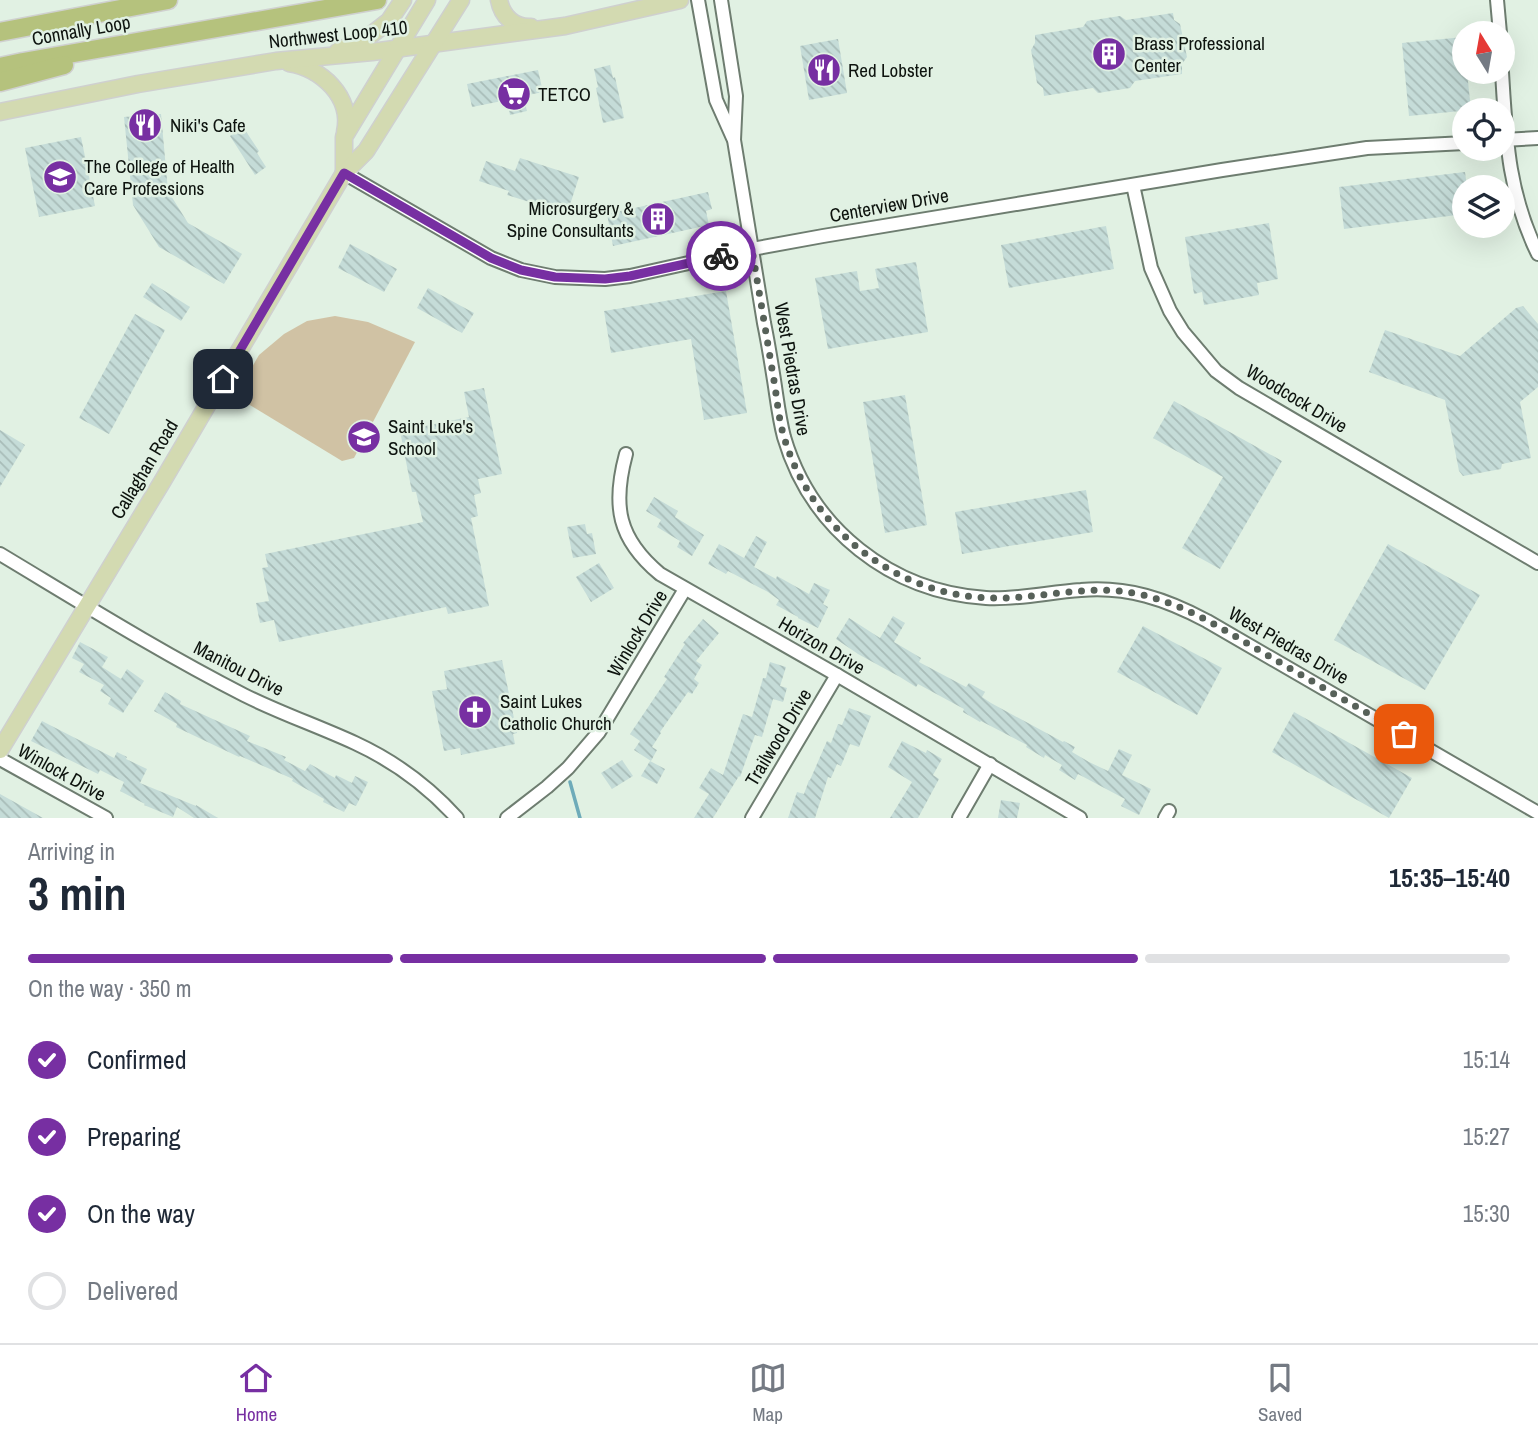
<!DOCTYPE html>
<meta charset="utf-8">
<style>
body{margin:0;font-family:"Archivo Narrow",sans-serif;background:#f6f6f7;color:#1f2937;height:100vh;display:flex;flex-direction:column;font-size:26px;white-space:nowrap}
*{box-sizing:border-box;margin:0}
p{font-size:23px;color:#747a83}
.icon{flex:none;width:38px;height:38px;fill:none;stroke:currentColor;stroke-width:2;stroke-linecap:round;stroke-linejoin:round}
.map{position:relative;height:818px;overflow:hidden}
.panel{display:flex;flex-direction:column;background:#fff;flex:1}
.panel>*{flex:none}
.needle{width:46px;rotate:349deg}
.fabs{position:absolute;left:1452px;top:21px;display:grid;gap:14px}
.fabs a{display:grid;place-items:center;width:63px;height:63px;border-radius:50%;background:#fff;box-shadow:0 7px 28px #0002;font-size:35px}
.pin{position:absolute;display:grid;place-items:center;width:60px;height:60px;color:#fff;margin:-30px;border-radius:14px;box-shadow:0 4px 10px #0006}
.courier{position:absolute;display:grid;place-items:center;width:70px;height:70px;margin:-35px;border:5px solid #772fa2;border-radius:50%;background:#fff;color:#222;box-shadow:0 2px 9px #0007}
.summary em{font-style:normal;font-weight:700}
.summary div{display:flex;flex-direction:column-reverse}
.summary{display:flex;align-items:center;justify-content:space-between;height:119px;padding:0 28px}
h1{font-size:46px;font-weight:700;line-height:52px}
.bar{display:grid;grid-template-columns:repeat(4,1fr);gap:10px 7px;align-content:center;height:84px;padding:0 28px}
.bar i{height:9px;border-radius:5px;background:#e0e1e3}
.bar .on{background:#772fa2}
.bar p{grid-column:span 4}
ol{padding:0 28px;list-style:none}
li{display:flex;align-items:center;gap:21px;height:77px}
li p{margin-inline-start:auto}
li .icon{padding:7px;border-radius:50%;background:#772fa2;color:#fff;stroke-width:4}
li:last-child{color:#747a83}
li i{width:38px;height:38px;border:4px solid #e0e1e3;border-radius:50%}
.tabs{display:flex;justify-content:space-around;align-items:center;height:98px;border-top:2px solid #e0e1e3;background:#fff;font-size:19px;color:#747a83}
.tabs a{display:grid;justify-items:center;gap:4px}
.tabs .on{color:#772fa2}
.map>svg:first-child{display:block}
</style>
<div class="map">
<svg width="1538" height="818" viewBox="0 0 1538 818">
<defs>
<pattern id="building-back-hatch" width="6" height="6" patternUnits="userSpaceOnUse" patternTransform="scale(1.75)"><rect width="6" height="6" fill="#c5dcd8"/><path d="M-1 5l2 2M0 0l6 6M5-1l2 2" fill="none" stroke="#a8bcb8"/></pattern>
</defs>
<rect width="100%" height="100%" fill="#e1f1e3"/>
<path fill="#d0c2a4" d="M335 316 368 322 415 342 354 458 342 461 235 396 259 355 284 334 307 321Z"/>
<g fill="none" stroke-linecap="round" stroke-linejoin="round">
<path stroke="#6eabb9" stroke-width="3.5" d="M570 782 580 818"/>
</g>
<g fill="url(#building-back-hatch)">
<path d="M1173 13 1174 20 1180 24 1187 57 1182 64V74L1135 81 1130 88 1098 93 1093 88 1044 96 1043 88 1037 83 1031 50 1035 43V35L1083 27 1087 21 1120 16 1126 20Z"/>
<path d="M1464 37 1465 72H1467L1471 110 1409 116 1402 43Z"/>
<path d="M838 39 847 93 809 100 800 46Z"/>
<path d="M610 65 613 78 615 77 624 118 603 123 596 88 598 87 594 69Z"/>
<path d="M538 70 543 92 523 96 527 111 510 115 507 100 472 107 467 84Z"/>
<path d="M161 114 168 191 188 223 242 254 224 284 159 247 133 205 124 117Z"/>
<path d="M243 127 259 151 257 153 266 167 255 175 230 136Z"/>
<path d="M81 137 95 206 39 217 25 148Z"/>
<path d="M520 158 579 177 567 214 507 195 509 191 479 181 486 161 515 171Z"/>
<path d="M1465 172 1467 187H1465V214L1344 229 1339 187Z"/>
<path d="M708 192 712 209 706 211 709 225 613 246 607 214Z"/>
<path d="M1269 223 1278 279 1257 283 1259 295 1204 305 1202 292 1194 294 1185 237Z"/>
<path d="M1106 226 1114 269 1009 288 1001 245Z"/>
<path d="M350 244 397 269 384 292 338 268Z"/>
<path d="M916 262 928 332 828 349 815 278 857 271 860 291 879 288 875 269Z"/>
<path d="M152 283 190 307 181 321 143 297Z"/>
<path d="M428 288 474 313 462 333 417 308Z"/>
<path d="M726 291 747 413 704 420 691 339 611 353 604 311Z"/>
<path d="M1523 306 1538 324V387L1520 402 1531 458 1502 464 1501 469 1463 476 1459 471 1445 400 1369 372 1385 330 1460 356 1516 308Z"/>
<path d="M135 314 165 330 109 434 79 418Z"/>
<path d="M484 388 502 474 478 479 481 493 474 495 478 516 471 518 489 606 448 614 446 607 279 642 274 620 260 623 256 603 269 601 262 568 268 567 265 554 423 522 416 492H412L400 431 469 417 464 392Z"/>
<path d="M905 395 927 525 885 533 863 402Z"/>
<path d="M1174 401 1282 461 1220 569 1182 548 1223 477 1153 438Z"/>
<path d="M0 430 25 445 0 487Z"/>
<path d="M1086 490 1093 532 962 554 955 512Z"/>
<path d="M654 497 678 511 675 517 704 535 692 556 677 547 680 541 657 527 661 520 646 511Z"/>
<path d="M585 524 587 534 592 533 596 554 573 558 567 527Z"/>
<path d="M756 536 767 542 754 567 776 579 777 576 809 594 814 583 830 590 823 604 828 607 818 628 798 618V617L776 605 779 600 768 592 728 571 726 574 708 564 719 544 744 558Z"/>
<path d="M1388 544 1480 595 1425 690 1334 640Z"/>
<path d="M599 563 614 588 591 602 576 577Z"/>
<path d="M893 616 905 623 894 642 921 658 919 662 966 687 969 683 985 692 982 697 991 703 1063 742 1064 741 1075 747 1072 752 1089 762 1108 771 1119 749 1132 755 1122 775 1151 789 1139 815 1121 806 1125 799 1078 774 1075 780 1059 770 1062 765 1045 755 1044 758 1026 747 1027 745 981 721 980 722 963 712 964 709 918 684 916 687 900 677 858 654 836 639 849 618 880 638Z"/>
<path d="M703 619 719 633 696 661 702 665 694 679 699 683 692 694 688 692 660 732 661 733 652 747 657 750 651 761 634 750 640 741 630 734 667 679 664 677 685 644 683 643Z"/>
<path d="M1143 626 1222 668 1197 715 1117 672Z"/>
<path d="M80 642 108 657 102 667 121 679 127 669 144 681 123 713 108 704 111 698 100 691 104 685 79 672 84 664 72 658Z"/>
<path d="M502 660 517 733 513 734 515 744 461 755 460 748 444 751 432 691 447 689 444 671Z"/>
<path d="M770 662 786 667 780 686 787 688 783 702 773 699 762 737 755 735 740 777 739 776 713 818H694L709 794 699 788 711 768 723 775 743 714 752 717 763 678H766Z"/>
<path d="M165 692 181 701 180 704 250 736 247 741 286 757 284 760 305 771 310 764 335 778 336 775 352 783 355 776 368 782 356 806 349 803 344 812 323 802 324 799 292 781 293 779 240 756 239 757 176 727 177 724 154 711Z"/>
<path d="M849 708 871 716 859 747 850 744 841 766 837 764 831 778 828 777 815 818H788L797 792 804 794 809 780H810L827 741 831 743 838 724 842 725Z"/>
<path d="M1294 712 1412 778 1389 818 1272 752Z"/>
<path d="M42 721 114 758 117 752 127 757 126 759 147 769 140 783 196 806V805L218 818H194L177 807 173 817 144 805 145 804 120 791 124 782 100 770 98 774 31 741Z"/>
<path d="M902 741 926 753 927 750 942 759 933 775 939 779 918 818H890L912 782 888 767Z"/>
<path d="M622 760 633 776 612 789 601 773Z"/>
<path d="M650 761 665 769 657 784 641 776Z"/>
<path d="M0 794 43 818H0Z"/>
<path d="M1001 800 1020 803 1017 818H998Z"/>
</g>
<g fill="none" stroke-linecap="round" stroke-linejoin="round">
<g stroke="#6e7d70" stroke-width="16">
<g id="minor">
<path d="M698 0 716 100 733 138"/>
<path d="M721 0 736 96 734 140C744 201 754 262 764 323 768 342 771 361 774 380 777 399 779 418 784 437 811 529 891 592 986 598 1018 600 1049 592 1081 590 1127 586 1166 599 1207 621L1538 813"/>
<path d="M1497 0 1500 33"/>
<path d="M1502 72C1506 138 1508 193 1538 254"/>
<path d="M1503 140 1538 138"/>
<path d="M344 173 491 258 521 270 555 277 605 279 630 276 752 249 823 236 1222 170 1367 148 1465 143"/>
<path d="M1133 185 1151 268 1170 311 1183 332 1216 371 1239 388 1538 563"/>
<path d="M626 454C612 506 618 539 660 574L837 675 1080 818"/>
<path d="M0 554C80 602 160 652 244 695 280 713 318 726 355 743 394 761 429 787 457 818"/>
<path d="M0 759 106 818"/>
<path d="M507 818 547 787 568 768 599 732 685 589"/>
<path d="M752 818 837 675"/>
<path d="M959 818 990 764"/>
<path d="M1165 818 1169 811"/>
</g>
</g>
<g stroke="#cfd0cf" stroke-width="19">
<g id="major">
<path d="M499 0C502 16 514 28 531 27"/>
<path d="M338 51 367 38 389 21 403 0"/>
<path d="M289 63C321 68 353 97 345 132"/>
<path d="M0 112 138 84 276 61 372 52 565 26 680 0"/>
<path d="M344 173V137L427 0"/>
<path d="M0 750 162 482 344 173 366 151 461 0"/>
</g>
</g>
<g stroke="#cfd0cf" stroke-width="21">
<g id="highway">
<path d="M0 32 168 0"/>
<path d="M0 67 23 62 377 0"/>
<path d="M0 82 64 65"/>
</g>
</g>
<use href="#minor" stroke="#fff" stroke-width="12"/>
<use href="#major" stroke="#d3dab1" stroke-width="16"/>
<use href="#highway" stroke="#b5c27d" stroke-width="18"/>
</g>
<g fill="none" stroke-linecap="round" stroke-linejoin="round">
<path stroke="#576159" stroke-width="7" stroke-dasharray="0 12.6" d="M721 256 752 250C759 291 766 333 773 375 777 396 778 417 784 437 809 523 886 588 975 597 1030 603 1083 582 1138 594 1182 603 1219 627 1257 649 1306 678 1355 706 1404 734"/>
<path stroke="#772fa2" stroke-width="9" d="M223 379 344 173 491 258 521 270 555 277 605 279 630 276 721 256"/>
</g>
<defs>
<g id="building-disc" transform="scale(1.75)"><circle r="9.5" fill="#772fa2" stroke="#e1f1e3"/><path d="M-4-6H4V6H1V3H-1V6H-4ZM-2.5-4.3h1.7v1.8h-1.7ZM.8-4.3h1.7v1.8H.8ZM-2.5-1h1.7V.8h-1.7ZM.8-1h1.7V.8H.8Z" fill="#fff"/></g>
<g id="restaurant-disc" transform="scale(1.75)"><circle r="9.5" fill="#772fa2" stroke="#e1f1e3"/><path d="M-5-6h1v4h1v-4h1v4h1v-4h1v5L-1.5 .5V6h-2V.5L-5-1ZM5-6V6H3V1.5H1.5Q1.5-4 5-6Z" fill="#fff"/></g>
<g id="supermarket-disc" transform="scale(1.75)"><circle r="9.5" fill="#772fa2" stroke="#e1f1e3"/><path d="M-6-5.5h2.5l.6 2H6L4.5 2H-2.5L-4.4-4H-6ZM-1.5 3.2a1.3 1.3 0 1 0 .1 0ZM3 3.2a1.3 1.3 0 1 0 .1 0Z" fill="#fff"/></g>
<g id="university-disc" transform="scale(1.75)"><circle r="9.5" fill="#772fa2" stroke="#e1f1e3"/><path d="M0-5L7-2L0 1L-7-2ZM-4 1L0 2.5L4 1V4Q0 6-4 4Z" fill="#fff"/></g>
<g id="school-disc" transform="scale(1.75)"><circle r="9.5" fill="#772fa2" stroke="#e1f1e3"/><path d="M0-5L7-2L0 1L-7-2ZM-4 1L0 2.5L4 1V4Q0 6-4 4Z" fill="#fff"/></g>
<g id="church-disc" transform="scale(1.75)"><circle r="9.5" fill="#772fa2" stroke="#e1f1e3"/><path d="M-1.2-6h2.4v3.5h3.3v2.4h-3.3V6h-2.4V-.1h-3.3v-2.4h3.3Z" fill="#fff"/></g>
</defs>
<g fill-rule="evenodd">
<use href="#building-disc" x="1109" y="54"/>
<use href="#restaurant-disc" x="824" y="70"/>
<use href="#supermarket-disc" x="514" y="94"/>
<use href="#restaurant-disc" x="145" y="125"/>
<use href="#university-disc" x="60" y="177"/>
<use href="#building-disc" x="658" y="219"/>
<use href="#school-disc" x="364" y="437"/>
<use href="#church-disc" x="475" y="712"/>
</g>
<g text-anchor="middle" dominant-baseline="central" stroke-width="5" stroke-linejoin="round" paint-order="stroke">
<g font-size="19" fill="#0d130e" stroke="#e1f1e3">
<text transform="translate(81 30) rotate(-10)">Connally Loop</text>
<text transform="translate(338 34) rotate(-6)">Northwest Loop 410</text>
<text transform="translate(889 205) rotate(-10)">Centerview Drive</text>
<text transform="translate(793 369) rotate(80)">West Piedras Drive</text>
<text transform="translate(1297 398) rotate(31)">Woodcock Drive</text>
<text transform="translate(144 469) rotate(-59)">Callaghan Road</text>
<text transform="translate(637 633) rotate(-59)">Winlock Drive</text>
<text transform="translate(822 645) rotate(30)">Horizon Drive</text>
<text transform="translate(1289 645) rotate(30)">West Piedras Drive</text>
<text transform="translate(239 668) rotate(27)">Manitou Drive</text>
<text transform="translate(778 737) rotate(-59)">Trailwood Drive</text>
<text transform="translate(62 772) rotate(29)">Winlock Drive</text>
</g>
<g font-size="19" fill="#0d130e" stroke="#e1f1e3" text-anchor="start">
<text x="1134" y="43">Brass Professional<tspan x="1134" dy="22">Center</tspan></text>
<text x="848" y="70">Red Lobster</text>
<text x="538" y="94">TETCO</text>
<text x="170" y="125">Niki's Cafe</text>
<text x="84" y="166">The College of Health<tspan x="84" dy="22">Care Professions</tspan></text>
<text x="634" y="208" text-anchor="end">Microsurgery &amp;<tspan x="634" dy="22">Spine Consultants</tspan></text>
<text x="388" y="426">Saint Luke's<tspan x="388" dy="22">School</tspan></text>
<text x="500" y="701">Saint Lukes<tspan x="500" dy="22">Catholic Church</tspan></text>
</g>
</g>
</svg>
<div class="fabs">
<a><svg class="needle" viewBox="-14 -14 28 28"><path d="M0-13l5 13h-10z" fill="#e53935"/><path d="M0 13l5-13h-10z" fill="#747a83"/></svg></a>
<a><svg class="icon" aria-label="locate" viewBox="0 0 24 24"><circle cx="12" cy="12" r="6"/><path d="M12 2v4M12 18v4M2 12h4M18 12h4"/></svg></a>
<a><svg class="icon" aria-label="layers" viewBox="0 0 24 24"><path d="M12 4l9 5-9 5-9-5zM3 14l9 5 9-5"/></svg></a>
</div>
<div class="pin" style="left:1404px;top:734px;background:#ea580c"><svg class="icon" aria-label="bag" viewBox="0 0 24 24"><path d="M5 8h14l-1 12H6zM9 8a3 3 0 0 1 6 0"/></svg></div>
<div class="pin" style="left:223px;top:379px;background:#1f2937"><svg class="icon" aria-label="home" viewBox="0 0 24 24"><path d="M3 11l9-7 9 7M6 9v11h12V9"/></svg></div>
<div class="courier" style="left:721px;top:256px"><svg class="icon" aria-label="bike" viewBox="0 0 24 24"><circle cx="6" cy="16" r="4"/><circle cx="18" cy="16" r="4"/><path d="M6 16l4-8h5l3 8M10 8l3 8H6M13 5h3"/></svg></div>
</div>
<section class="panel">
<div class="summary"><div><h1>3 min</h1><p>Arriving in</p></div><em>15:35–15:40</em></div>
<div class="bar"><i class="on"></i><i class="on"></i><i class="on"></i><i></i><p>On the way · 350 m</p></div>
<ol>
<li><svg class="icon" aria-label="check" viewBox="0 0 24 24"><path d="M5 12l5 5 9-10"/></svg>Confirmed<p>15:14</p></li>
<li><svg class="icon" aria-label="check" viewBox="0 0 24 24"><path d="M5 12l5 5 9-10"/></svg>Preparing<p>15:27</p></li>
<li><svg class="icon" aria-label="check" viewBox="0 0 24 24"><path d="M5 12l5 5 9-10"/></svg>On the way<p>15:30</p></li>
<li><i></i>Delivered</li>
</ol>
</section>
<nav class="tabs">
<a class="on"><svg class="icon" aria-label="home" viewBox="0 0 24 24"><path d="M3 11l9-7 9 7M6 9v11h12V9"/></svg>Home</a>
<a><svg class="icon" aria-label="map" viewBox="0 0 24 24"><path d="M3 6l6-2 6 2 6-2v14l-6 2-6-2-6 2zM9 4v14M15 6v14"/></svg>Map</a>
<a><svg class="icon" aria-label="saved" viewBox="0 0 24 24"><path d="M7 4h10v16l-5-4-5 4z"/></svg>Saved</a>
</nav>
